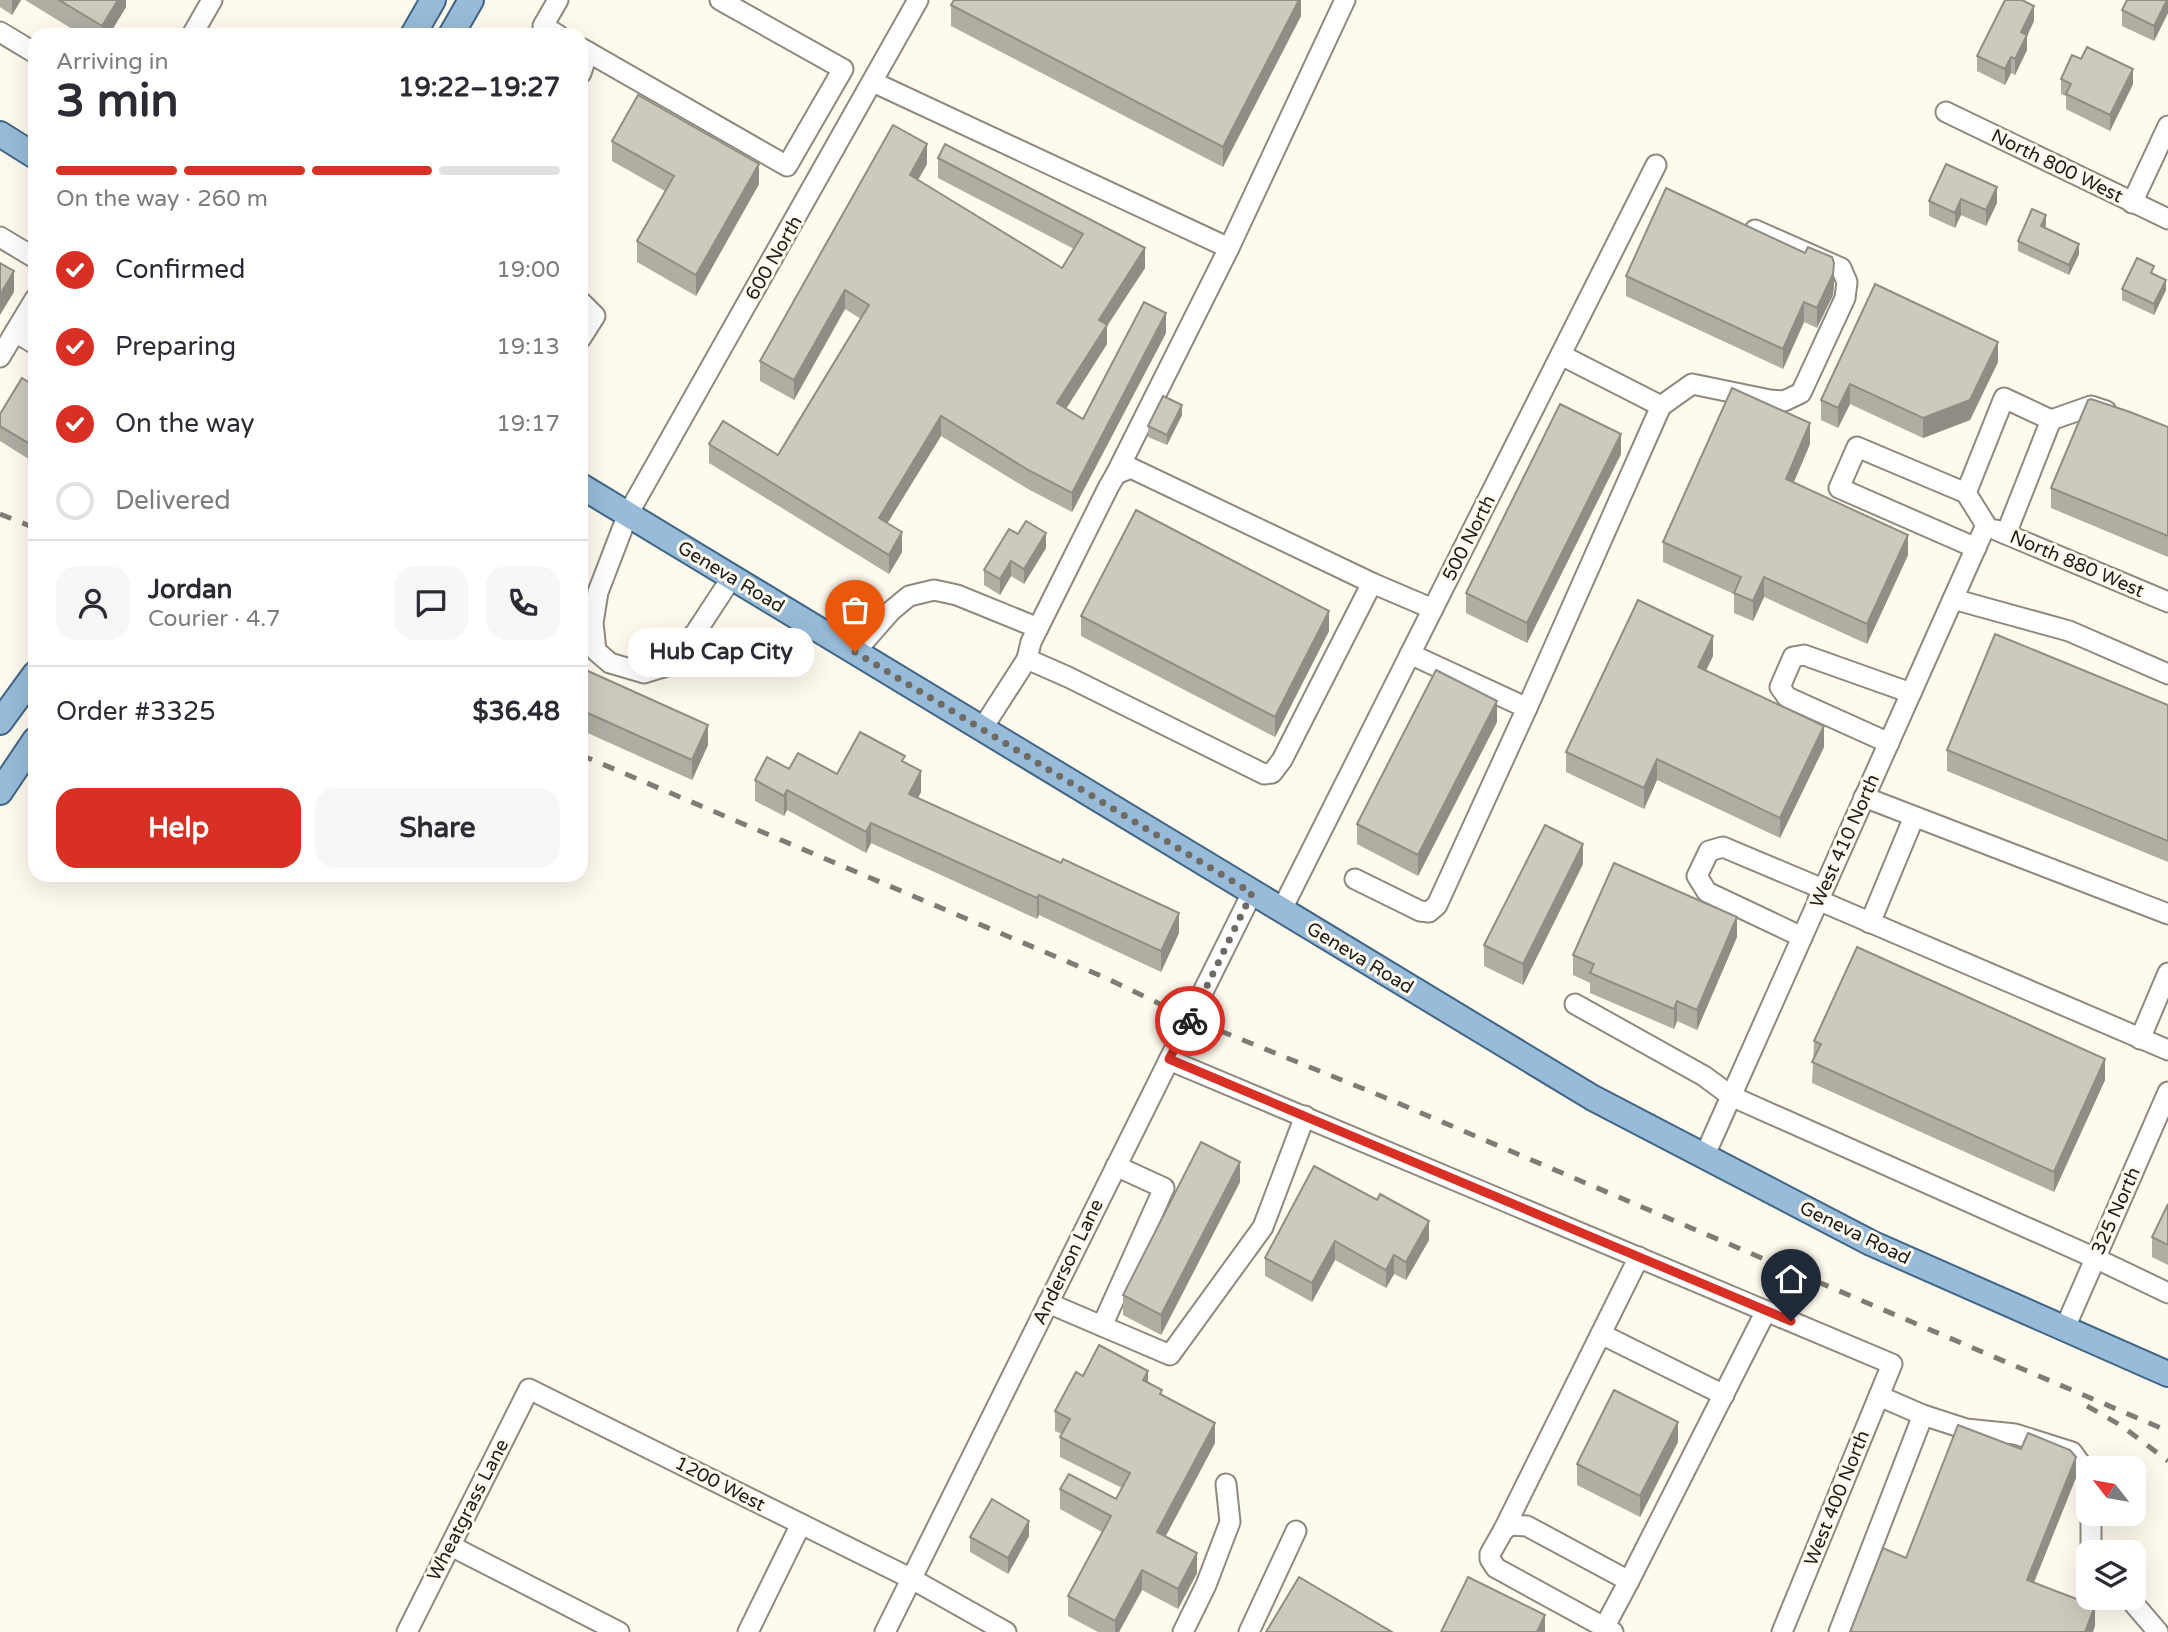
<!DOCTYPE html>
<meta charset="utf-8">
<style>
body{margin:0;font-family:"Varela Round",sans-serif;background:#f7f7f7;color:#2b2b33;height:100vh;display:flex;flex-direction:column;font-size:26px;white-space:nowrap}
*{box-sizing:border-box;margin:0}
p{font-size:23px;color:#7c7c81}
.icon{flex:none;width:38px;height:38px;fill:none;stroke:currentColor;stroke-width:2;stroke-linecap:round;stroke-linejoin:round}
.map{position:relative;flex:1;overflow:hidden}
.drawer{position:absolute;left:28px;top:28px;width:560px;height:854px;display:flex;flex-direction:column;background:#fff;border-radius:21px;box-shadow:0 7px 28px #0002}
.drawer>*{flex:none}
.needle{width:46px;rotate:301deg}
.controls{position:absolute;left:2076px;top:1456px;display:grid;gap:14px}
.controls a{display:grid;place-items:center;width:70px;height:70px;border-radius:14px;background:#fff;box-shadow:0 7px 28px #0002;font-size:35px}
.pin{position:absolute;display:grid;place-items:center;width:60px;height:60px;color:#fff;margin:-72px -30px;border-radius:50% 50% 50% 0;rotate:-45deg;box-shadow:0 0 7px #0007}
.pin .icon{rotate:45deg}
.courier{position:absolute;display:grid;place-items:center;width:70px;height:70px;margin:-35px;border:5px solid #d93025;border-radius:50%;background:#fff;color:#222;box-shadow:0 2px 9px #0007}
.bubble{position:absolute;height:49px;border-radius:21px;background:#fff;box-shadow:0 7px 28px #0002;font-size:23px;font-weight:700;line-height:49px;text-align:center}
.summary em{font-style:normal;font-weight:700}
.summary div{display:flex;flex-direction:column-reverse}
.summary{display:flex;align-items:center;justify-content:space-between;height:119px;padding:0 28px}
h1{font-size:46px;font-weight:700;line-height:52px}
.bar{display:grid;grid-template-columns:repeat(4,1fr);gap:10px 7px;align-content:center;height:84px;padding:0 28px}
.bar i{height:9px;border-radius:5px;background:#e1e1e2}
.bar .selected{background:#d93025}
.bar p{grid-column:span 4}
.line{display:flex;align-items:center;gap:18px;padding:0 28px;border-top:2px solid #e1e1e2}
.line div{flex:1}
.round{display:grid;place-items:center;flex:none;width:74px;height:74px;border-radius:21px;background:#f7f7f7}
ol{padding:0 28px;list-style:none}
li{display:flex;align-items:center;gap:21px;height:77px}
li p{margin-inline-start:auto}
li .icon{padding:7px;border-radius:50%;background:#d93025;color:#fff;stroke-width:4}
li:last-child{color:#7c7c81}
li i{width:38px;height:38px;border:4px solid #e1e1e2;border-radius:50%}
.primary-button{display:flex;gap:14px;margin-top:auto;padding:14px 28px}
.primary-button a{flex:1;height:80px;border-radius:21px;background:#d93025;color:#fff;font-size:28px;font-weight:700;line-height:80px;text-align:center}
.primary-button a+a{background:#f7f7f7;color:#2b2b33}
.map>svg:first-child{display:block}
</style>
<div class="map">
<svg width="2168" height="1632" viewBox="0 0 2168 1632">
<rect width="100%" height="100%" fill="#fffaee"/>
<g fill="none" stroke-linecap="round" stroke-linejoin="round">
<g stroke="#8e8a7e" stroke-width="23">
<g id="minor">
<path d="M558 0 543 26 558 35"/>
<path d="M0 32 35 53"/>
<path d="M192 35 212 0"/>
<path d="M581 48 787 166 843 69 720 0"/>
<path d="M581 73 588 52"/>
<path d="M873 82 1229 248 1345 0"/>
<path d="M1946 112 2168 219"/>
<path d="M2132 203 2168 126"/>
<path d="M0 237 35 258"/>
<path d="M581 302 595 316 581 338"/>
<path d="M15 332 35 344"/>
<path d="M0 357 35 299"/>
<path d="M1661 406 1692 384 1770 400 1784 401 1801 393 1845 298 1847 282 1841 268 1755 230"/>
<path d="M2051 420 2091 406 2106 411"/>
<path d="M1116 474 1229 248"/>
<path d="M1966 493 1857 447 1839 488 1976 548"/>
<path d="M1986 525 1966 493 2004 398 2051 420 2006 534"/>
<path d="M1996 530 2168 602"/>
<path d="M732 577 696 632 667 666 644 673 610 663 596 651 593 623 598 592 628 514 918 0"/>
<path d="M1953 599 2069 631 2168 674"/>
<path d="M1038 628 1109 486 1116 474 1131 468 1372 583"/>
<path d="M855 652 891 611 909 596 934 590 957 595 1038 628 1031 642 1027 659 1068 677 1264 774 1272 773 1282 760 1372 583 1433 609"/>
<path d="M1410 654 1527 708 1661 406 1561 355"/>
<path d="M982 729 1027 659"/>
<path d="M1889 743 1787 697 1780 687 1793 657 1804 655 1911 693"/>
<path d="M1864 797 2168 914"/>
<path d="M1355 879 1420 911 1429 912 1437 905 1527 708"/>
<path d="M1818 900 2168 1050"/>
<path d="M1281 911 1656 165"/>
<path d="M1870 923 1914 817"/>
<path d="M1802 937 1707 892 1697 876 1709 851 1723 847 1823 889"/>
<path d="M1575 1004 1704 1076 1731 1096 2095 1258 2168 1293"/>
<path d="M2140 1039 2168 973"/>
<path d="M1169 1060 1892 1364 1782 1632"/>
<path d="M1704 1157 1986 525"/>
<path d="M1048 1303 1170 1355 1263 1227 1305 1116"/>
<path d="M1102 1326 1164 1188 1116 1166"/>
<path d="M2064 1330 2168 1092"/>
<path d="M1601 1334 1724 1395"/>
<path d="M1879 1396 1923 1415 1966 1429 2015 1434 2072 1452 2088 1474"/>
<path d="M2091 1514V1549L2093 1552"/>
<path d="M1503 1531 1639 1257"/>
<path d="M451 1546 619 1632"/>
<path d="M1629 1581 1766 1311"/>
<path d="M2129 1598 2158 1632"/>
<path d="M1605 1626 1629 1581 1527 1526 1510 1525 1503 1531 1490 1554V1559L1496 1568 1613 1632"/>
<path d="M407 1632 529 1389 912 1579 1006 1632"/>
<path d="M748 1632 801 1524"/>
<path d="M885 1632 1252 893"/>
<path d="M1183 1632 1206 1585 1230 1522 1226 1484"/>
<path d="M1249 1632 1296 1531"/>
<path d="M1839 1632 1923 1415"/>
</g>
</g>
<g stroke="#406685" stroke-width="28">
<g id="major">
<path d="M413 35 433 0"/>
<path d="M451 35 471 0"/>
<path d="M0 134 35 156"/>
<path d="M581 486 1593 1098 1871 1243 2168 1374"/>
<path d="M0 722 35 674"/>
<path d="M0 792 35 740"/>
</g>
</g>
<use href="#minor" stroke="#fff" stroke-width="19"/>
<use href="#major" stroke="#97bbd8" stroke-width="24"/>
<g stroke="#807c75" stroke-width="5" stroke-dasharray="12 12" stroke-linecap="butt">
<path d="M0 514 35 528"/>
<path d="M581 755 1106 978 1191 1019 1386 1098 2168 1431"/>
<path d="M2087 1406 2122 1426 2168 1461"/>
</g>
</g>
<g fill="#b0ada3">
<path d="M0 0H21L12 15 0 7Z"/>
<path d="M25 0H126V7L109 35H82Z"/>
<path d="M1301 0V16L1223 167 951 26V5Z"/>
<path d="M2168 0V13L2154 41 2122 26V10Z"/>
<path d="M2034 21 2027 36V50L2015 75 2011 73 2005 85 1977 71V56Z"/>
<path d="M2081 59 2133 84 2110 131 2066 109V96L2061 94V79Z"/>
<path d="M612 141 759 184 696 296 637 262V241L665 191 612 161Z"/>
<path d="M938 158 1145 268 1107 326V344L1066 409 1083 419 1166 333 1072 512 1028 489 941 436 887 523 902 552 889 574 709 463V444L778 455 861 319 845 309 794 400 760 381V361L927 164 918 180 1062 268 1074 249 938 178Z"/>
<path d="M1946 164 1997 203 1986 226 1961 215 1955 228 1929 216V201Z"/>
<path d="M2046 225 2045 228 2079 254 2069 275 2018 251V241Z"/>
<path d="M1626 276 1834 284 1833 295 1817 328 1804 322 1783 369 1626 296Z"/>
<path d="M1875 284 1998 362 1970 420 1923 438 1850 404 1838 428 1821 420V400Z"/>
<path d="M2122 289 2166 290 2154 315 2122 300Z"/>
<path d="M35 386V463L0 441V414Z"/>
<path d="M1182 415 1167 445 1148 437V426Z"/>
<path d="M2168 427V557L2051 508V488Z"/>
<path d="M1810 444 1794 482 1908 555 1867 644 1764 597 1753 621 1734 613V594L1663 562V542Z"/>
<path d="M1621 454 1527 643 1466 613V593Z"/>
<path d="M1046 548 1024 584 1011 576 1000 595 984 585V570Z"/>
<path d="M1081 616 1329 631 1275 737 1081 636Z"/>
<path d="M1713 656 1706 670 1824 747 1780 838 1657 780 1644 809 1566 772V752Z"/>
<path d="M581 686 708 745 692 780 581 730Z"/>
<path d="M2168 705V862L1947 771V750Z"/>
<path d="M1497 722 1418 876 1357 844V824Z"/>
<path d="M905 762 921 792 918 798 1179 933 1161 972 1039 915 1037 919 871 843 866 853 787 810 784 816 755 801V780L837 774Z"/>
<path d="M1583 864 1523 985 1484 966V945Z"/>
<path d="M1737 937 1697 1030 1677 1021 1674 1029 1590 993V983L1573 975V955Z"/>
<path d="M1814 1041 2105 1080 2054 1192 1812 1083Z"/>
<path d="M1314 1166 1429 1240 1406 1280 1394 1274 1386 1288 1335 1260 1312 1302 1265 1276V1258Z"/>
<path d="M1240 1182 1161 1335 1123 1315V1295Z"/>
<path d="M2168 1204V1265L2152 1257V1237Z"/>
<path d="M1083 1376 1148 1383 1215 1443 1166 1536 1197 1573 1178 1609 1142 1590 1119 1632H1098L1068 1616V1596L1102 1532 1060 1509V1489L1116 1499 1122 1488 1060 1457V1437L1062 1434 1055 1431V1411Z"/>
<path d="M1678 1442 1640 1517 1577 1485V1464Z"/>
<path d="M1029 1536 1008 1574 970 1552V1537Z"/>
</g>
<g fill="#908d84">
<path d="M12 0H21L12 15Z"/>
<path d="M118 0H126V7L109 35H102V26Z"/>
<path d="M1299 0H1301V16L1223 167V147Z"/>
<path d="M2167 0H2168V13L2154 41V26Z"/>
<path d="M2034 6V21L2027 36V50L2015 75V59L2021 32Z"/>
<path d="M2011 57V73L2005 85V69Z"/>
<path d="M2133 69V84L2110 131V115Z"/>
<path d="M927 144V164L910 194V175Z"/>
<path d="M759 164V184L696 296V275Z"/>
<path d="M1997 187V203L1986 226V210Z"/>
<path d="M1961 199V215L1955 228V213Z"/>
<path d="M2046 215V225L2041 236V226Z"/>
<path d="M2079 244V254L2069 275V265Z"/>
<path d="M1145 248V268L1107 326V344L1057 423V403L1099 320Z"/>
<path d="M1834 263V284L1833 295 1817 328V308Z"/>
<path d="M14 271V292L0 315V295Z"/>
<path d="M2166 280V290L2154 315V304Z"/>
<path d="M845 290V309L794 400V380Z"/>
<path d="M1804 302V322L1783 369V349Z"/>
<path d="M1166 313V333L1072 512V493Z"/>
<path d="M1998 342V362L1970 420 1923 438V418Z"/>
<path d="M1850 384V404L1838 428V408Z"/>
<path d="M1182 405V415L1167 445V435Z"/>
<path d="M941 416V436L879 537V518Z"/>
<path d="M1810 423V444L1786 500V479Z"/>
<path d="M1621 434V454L1527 643V623Z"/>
<path d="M902 532V552L889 574V555Z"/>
<path d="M1046 533V548L1024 584V569Z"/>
<path d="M1908 535V555L1867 644V624Z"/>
<path d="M1011 561V576L1000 595V579Z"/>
<path d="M1764 577V597L1753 621V601Z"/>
<path d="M1329 611V631L1275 737V717Z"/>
<path d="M1713 636V656L1698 687V667Z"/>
<path d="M1497 701V722L1418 876V855Z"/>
<path d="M708 725V745L692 780V760Z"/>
<path d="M1824 726V747L1780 838V818Z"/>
<path d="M1657 759V780L1644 809V788Z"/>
<path d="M921 771V792L909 814V794Z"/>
<path d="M787 790V810L784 816V796Z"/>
<path d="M871 823V843L866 853V832Z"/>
<path d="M1583 844V864L1523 985V964Z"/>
<path d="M1039 895V915L1037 919V898Z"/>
<path d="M1179 913V933L1161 972V951Z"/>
<path d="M1737 917V937L1697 1030V1010Z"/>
<path d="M1677 1001V1021L1674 1029V1009Z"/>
<path d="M2105 1059V1080L2054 1192V1172Z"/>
<path d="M1240 1162V1182L1161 1335V1315Z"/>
<path d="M1429 1221V1240L1406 1280V1262Z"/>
<path d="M1335 1241V1260L1312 1302V1283Z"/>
<path d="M1394 1255V1274L1386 1288V1270Z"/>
<path d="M1148 1371V1391L1143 1380Z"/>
<path d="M1678 1422V1442L1640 1517V1496Z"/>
<path d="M1215 1423V1443L1157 1552V1532Z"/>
<path d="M2076 1457V1478L2027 1600V1580Z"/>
<path d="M1029 1521V1536L1008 1574V1558Z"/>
<path d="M1197 1553V1573L1178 1609V1589Z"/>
<path d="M1142 1570V1590L1119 1632H1115V1621Z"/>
<path d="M2095 1606V1626L2093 1632H2085Z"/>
<path d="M1545 1615V1632H1537Z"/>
</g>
<g fill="#cdc9bd" stroke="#908d84" stroke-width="2">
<path d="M59 0H118L102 26Z"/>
<path d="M954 0H1299L1223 147 951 5Z"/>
<path d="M2005 0H2022L2034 6 2021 32 2027 35 2015 59 2011 57 2005 69 1977 56Z"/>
<path d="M2127 0H2167L2154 26 2122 10Z"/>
<path d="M2087 47 2133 69 2110 115 2066 94 2071 84 2061 79 2072 55 2081 59Z"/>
<path d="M638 95 759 164 696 275 637 241 674 176 612 141Z"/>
<path d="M893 125 927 144 910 175 1062 268 1083 234 938 158 945 144 1145 248 1099 320 1107 325 1057 403 1083 419 1144 302 1166 313 1072 493 1028 470 941 416 879 518 902 532 889 555 709 444 723 421 778 455 869 305 845 290 794 380 760 361Z"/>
<path d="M1946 164 1997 187 1986 210 1961 199 1955 213 1929 201Z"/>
<path d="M1666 188 1805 253 1808 247 1832 257 1834 263 1833 274 1817 308 1804 302 1783 349 1626 276Z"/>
<path d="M2032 209 2046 215 2041 226 2079 244 2069 265 2018 241Z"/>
<path d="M2137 258 2154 266 2151 273 2166 280 2154 304 2122 289Z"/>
<path d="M0 263 14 271 0 295Z"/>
<path d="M1875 284 1998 342 1970 400 1923 418 1850 384 1838 408 1821 400Z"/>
<path d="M22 378 35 386V447L0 426V414Z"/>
<path d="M1732 388 1810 423 1786 479 1908 535 1867 624 1764 577 1753 601 1734 593 1741 577 1663 542Z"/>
<path d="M1163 396 1182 405 1167 435 1148 426Z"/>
<path d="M2091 399 2130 412 2168 427V536L2051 488 2088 400Z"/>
<path d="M1560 404 1621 434 1527 623 1466 593Z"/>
<path d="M1136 510 1329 611 1275 717 1081 616Z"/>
<path d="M1026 521 1046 533 1024 569 1011 561 1000 579 984 570 1009 529 1018 534Z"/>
<path d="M1638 600 1713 636 1698 667 1824 726 1780 818 1657 759 1644 788 1566 752Z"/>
<path d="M1995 634 2168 705V841L1947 750Z"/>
<path d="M1436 670 1497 701 1418 855 1357 824Z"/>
<path d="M588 671 708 725 692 760 581 710V686Z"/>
<path d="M860 732 905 756 902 761 921 771 909 794 1061 863 1063 859 1179 913 1161 951 1039 895 1037 898 871 823 866 832 787 790 784 796 755 780 767 757 789 769 798 753 837 774Z"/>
<path d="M1545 825 1583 844 1523 964 1484 945Z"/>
<path d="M1614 863 1737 917 1697 1010 1677 1001 1674 1009 1590 973 1594 964 1573 955Z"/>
<path d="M1857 947 2105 1059 2054 1172 1812 1062 1821 1044 1814 1041Z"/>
<path d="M1201 1142 1240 1162 1161 1315 1123 1295Z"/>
<path d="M1314 1166 1377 1200 1380 1194 1429 1221 1406 1262 1394 1255 1386 1270 1335 1241 1312 1283 1265 1258Z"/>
<path d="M2168 1204V1245L2152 1237Z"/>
<path d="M1099 1345 1148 1371 1143 1380 1162 1390 1160 1394 1215 1423 1157 1532 1197 1553 1178 1589 1142 1570 1115 1621 1068 1596 1111 1516 1060 1489 1069 1474 1116 1499 1130 1473 1060 1437 1070 1419 1055 1411 1076 1372 1083 1376Z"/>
<path d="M1614 1390 1678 1422 1640 1496 1577 1464Z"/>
<path d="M1958 1425 2021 1449 2028 1433 2070 1450 2076 1457 2027 1580 2095 1606 2085 1632H1850L1883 1548 1906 1558Z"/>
<path d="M992 1499 1029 1521 1008 1558 970 1537Z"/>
<path d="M1299 1577 1392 1632H1266Z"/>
<path d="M1468 1577 1545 1615 1537 1632H1441Z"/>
</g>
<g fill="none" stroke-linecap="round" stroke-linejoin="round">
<path stroke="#6e6b64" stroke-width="7" stroke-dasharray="0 12.6" d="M855 652 1252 893 1190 1021"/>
<path stroke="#d93025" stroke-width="9" d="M1190 1021 1169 1059 1791 1321"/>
</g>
<g text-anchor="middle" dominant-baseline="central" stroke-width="6" stroke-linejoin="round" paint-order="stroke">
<g font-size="19" fill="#201e1a" stroke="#fffaee">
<text transform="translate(2057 166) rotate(26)">North 800 West</text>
<text transform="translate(774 258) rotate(-60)">600 North</text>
<text transform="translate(1469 538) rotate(-63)">500 North</text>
<text transform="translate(2077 564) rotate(23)">North 880 West</text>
<text transform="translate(731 577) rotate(31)">Geneva Road</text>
<text transform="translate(1845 841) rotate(-66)">West 410 North</text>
<text transform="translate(1360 958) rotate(31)">Geneva Road</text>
<text transform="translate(2116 1211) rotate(-66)">325 North</text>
<text transform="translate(1855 1233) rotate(26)">Geneva Road</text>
<text transform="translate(1068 1262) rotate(-64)">Anderson Lane</text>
<text transform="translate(720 1484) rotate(27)">1200 West</text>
<text transform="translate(1837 1498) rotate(-68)">West 400 North</text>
<text transform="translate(468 1510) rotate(-63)">Wheatgrass Lane</text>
</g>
</g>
</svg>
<div class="controls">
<a><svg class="needle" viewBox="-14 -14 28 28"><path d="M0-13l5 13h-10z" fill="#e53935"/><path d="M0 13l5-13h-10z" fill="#7c7c81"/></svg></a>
<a><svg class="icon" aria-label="layers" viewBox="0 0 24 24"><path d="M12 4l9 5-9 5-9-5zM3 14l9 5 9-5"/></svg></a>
</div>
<div class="pin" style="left:855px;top:652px;background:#ea580c"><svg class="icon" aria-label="bag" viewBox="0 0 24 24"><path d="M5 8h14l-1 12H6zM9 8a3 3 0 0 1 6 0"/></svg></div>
<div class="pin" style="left:1791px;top:1321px;background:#1f2937"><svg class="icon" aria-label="home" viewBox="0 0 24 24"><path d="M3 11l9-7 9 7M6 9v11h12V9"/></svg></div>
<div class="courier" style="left:1190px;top:1021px"><svg class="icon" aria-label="bike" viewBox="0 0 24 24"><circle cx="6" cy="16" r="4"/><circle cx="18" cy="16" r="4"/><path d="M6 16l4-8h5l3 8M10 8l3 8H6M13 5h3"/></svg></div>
<div class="bubble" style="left:628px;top:628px;width:186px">Hub Cap City</div>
<section class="drawer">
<div class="summary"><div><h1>3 min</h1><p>Arriving in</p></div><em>19:22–19:27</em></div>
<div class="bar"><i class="selected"></i><i class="selected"></i><i class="selected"></i><i></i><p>On the way · 260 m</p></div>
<ol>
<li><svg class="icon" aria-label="check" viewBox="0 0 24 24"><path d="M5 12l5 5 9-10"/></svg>Confirmed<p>19:00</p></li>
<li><svg class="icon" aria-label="check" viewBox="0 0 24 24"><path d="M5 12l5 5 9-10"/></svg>Preparing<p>19:13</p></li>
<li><svg class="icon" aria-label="check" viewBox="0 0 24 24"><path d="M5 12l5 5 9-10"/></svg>On the way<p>19:17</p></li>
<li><i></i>Delivered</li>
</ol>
<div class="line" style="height:126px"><a class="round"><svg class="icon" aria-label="person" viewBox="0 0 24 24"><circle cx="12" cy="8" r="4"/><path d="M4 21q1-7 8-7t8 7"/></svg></a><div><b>Jordan</b><p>Courier · 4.7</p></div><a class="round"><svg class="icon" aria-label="chat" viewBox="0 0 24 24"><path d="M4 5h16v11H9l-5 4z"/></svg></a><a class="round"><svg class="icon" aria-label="phone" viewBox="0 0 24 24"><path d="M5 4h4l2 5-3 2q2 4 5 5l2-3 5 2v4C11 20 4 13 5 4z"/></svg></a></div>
<div class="line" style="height:91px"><div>Order #3325</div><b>$36.48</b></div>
<div class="primary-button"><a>Help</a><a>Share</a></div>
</section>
</div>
